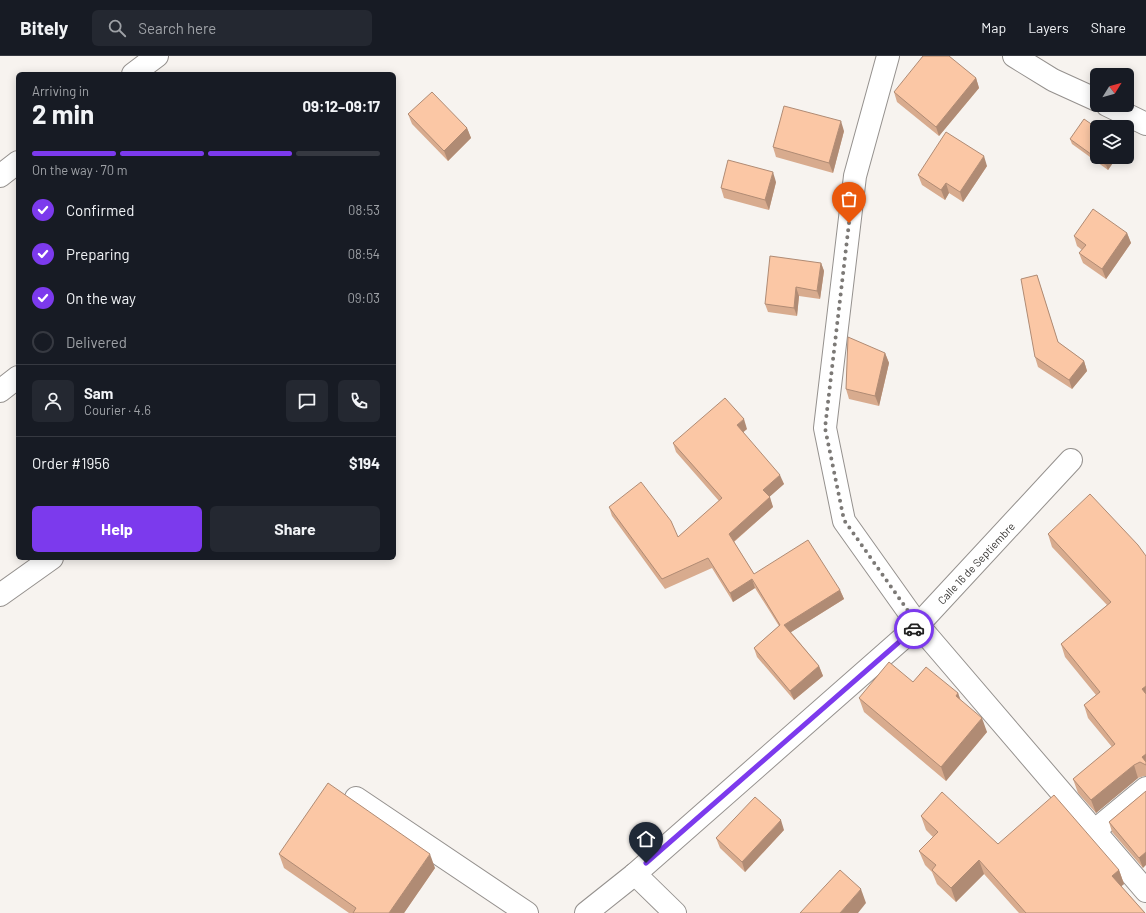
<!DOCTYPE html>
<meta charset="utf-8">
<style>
body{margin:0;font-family:Barlow,sans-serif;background:#242831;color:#f1f3f6;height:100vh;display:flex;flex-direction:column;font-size:15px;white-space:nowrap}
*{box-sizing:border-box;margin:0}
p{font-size:13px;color:#9ea1a6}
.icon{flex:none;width:22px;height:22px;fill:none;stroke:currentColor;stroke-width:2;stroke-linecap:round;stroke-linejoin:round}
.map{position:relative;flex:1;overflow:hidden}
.details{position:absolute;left:16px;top:16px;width:380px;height:488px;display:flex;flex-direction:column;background:#171b24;border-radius:6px;box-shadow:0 2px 10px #0003}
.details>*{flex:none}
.needle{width:26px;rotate:53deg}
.buttons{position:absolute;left:1090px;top:12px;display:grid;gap:8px}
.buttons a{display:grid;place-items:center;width:44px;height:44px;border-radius:6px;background:#171b24;box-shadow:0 2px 10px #0003;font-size:20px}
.pin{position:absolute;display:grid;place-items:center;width:34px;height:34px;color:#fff;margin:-41px -17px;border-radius:50% 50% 50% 0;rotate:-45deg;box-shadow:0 0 4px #0007}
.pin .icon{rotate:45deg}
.courier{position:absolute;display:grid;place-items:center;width:40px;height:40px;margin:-20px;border:3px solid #7c3aed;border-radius:50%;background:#fff;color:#222;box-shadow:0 1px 5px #0007}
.head em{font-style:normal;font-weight:700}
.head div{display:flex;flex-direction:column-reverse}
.head{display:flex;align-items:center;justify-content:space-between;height:68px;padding:0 16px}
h1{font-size:26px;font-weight:700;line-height:30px}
.bar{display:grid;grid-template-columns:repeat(4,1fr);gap:6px 4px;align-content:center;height:48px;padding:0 16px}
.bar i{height:5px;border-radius:3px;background:#363941}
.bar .active{background:#7c3aed}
.bar p{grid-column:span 4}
.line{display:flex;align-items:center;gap:10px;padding:0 16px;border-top:1px solid #363941}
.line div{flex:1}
.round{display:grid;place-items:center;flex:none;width:42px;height:42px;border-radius:6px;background:#242831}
ol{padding:0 16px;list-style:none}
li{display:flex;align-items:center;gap:12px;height:44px}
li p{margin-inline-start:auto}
li .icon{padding:4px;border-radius:50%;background:#7c3aed;color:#fff;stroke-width:4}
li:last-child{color:#9ea1a6}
li i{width:22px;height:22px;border:2px solid #363941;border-radius:50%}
.cta{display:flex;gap:8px;margin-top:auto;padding:8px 16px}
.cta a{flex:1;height:46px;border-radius:6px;background:#7c3aed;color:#fff;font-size:16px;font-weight:700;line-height:46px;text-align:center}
.cta a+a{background:#242831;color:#f1f3f6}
header{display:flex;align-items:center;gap:24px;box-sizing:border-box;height:56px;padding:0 20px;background:#171b24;border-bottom:1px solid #363941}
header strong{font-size:19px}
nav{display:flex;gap:22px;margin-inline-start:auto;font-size:14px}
.search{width:280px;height:36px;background:#242831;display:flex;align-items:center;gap:10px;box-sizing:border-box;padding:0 14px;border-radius:6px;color:#9ea1a6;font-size:15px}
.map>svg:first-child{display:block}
</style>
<header>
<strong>Bitely</strong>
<div class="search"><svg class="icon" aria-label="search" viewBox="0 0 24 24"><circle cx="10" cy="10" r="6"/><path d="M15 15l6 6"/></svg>Search here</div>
<nav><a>Map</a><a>Layers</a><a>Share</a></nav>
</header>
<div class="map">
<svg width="1146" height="857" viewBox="0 0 1146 857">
<rect width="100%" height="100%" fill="#f7f3ef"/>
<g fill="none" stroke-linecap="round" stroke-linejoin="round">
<g stroke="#95918e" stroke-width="24">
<g id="minor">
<path d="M888 0 855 120 825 372 844 465 918 569 1146 835"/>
<path d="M1014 0 1053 24 1097 44"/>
<path d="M133 18 157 0"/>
<path d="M1107 49 1146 68"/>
<path d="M0 120 18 106"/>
<path d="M0 335 18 321"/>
<path d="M0 539 52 502"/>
<path d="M356 742 527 857"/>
<path d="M1094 775 1146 732"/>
<path d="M635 818 675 857"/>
<path d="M586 857 635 818 918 569 1071 404"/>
</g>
</g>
<use href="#minor" stroke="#fff" stroke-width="22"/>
</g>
<g fill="#d8ab8e">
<path d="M976 22 979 32 939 80 897 46 894 36Z"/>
<path d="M408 58 467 72 471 82 448 105 412 68Z"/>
<path d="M844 75 833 117 776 101 773 91Z"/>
<path d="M1070 83 1097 101H1117L1108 114 1072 88Z"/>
<path d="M987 110 963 146 949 137 945 144 922 129 918 119Z"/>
<path d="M776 126 769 154 724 142 721 132Z"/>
<path d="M1127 177 1131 187 1106 223 1083 207 1079 197 1082 194 1077 190 1074 180Z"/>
<path d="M821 207 824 215 820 243 799 240 797 260 768 256 765 248Z"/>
<path d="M1037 219 1058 286 1084 305 1087 315 1072 333 1038 311 1035 301Z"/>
<path d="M885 297 889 307 879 350 849 343 846 333Z"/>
<path d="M747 373 743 376 784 428 769 441 773 451 734 486 754 518 840 534 844 543 791 576 819 610 823 620 794 644 757 601 754 592 779 570 755 532 733 546 712 512 665 533 612 460 609 451 678 481 719 445 676 396 673 387Z"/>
<path d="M1048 478 1146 500V720H1144L1138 722 1096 757 1078 737 1073 723 1112 691 1088 662 1084 649 1096 639 1065 601 1061 588 1107 549 1052 491Z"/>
<path d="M913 626 958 637 960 643 987 676 946 725 864 656 859 642Z"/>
<path d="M1146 735 1143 812 1112 776 1109 766Z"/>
<path d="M921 760 998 788 1119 814 1124 828 1121 830 1145 857H1019L984 818 956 846 937 828 932 816 925 809 919 795 933 781 926 774Z"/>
<path d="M784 774 745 816 720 792 716 782Z"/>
<path d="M279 798 435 812 404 857H349L284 812Z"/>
</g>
<g fill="#b08b74">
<path d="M976 22 979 32 939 80 936 71Z"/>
<path d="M841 65 844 75 833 117 829 107Z"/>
<path d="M467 72 471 82 448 105 444 95Z"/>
<path d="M984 100 987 110 963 146 960 136Z"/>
<path d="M1111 101H1117L1108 114 1106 109Z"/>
<path d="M773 116 776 126 769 154 765 144Z"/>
<path d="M946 127 949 137 945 144 941 134Z"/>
<path d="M1127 177 1131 187 1106 223 1102 213Z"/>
<path d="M821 207 824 215 820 243 817 235Z"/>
<path d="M796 231 799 240 797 260 794 252Z"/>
<path d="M885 297 889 307 879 350 875 340Z"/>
<path d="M1084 305 1087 315 1072 333 1069 324Z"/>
<path d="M744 363 747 373 740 379 737 369Z"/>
<path d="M780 419 784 428 767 443 763 434Z"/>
<path d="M770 441 773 451 732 487 729 478Z"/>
<path d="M752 523 755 532 733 546 730 537Z"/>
<path d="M840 534 844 543 788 578 784 569Z"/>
<path d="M819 610 823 620 794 644 790 635Z"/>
<path d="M1146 630V644L1142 633Z"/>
<path d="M958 637 963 651 956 640Z"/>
<path d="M982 662 987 676 946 725 941 711Z"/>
<path d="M1146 698V709L1142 701Z"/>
<path d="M1134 709 1138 722 1096 757 1091 744Z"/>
<path d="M781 764 784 774 745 816 742 806Z"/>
<path d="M1146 796V809L1143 812 1139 802Z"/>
<path d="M430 798 435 812 404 857H389Z"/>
<path d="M979 804 984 818 956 846 951 832Z"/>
<path d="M1119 814 1124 828 1117 834 1112 820Z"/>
<path d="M861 833 866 847 858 857H840Z"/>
</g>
<g fill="#fbc7a5" stroke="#b08b74">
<path d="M923 0H949L976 22 936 71 894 36Z"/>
<path d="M432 36 467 72 444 95 408 58Z"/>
<path d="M784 50 841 65 829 107 773 91Z"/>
<path d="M1084 63 1097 72V101H1111L1106 109 1070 83Z"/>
<path d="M946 76 984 100 960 136 946 127 941 134 918 119Z"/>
<path d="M728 104 773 116 765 144 721 132Z"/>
<path d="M1093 153 1127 177 1102 213 1079 197 1086 189 1074 180Z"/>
<path d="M770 200 821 207 817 235 796 231 794 252 765 248Z"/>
<path d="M1037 219 1058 286 1084 305 1069 324 1035 301 1021 223Z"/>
<path d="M848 281 885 297 875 340 846 333Z"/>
<path d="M725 342 744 363 737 369 780 419 763 434 770 441 729 478 754 518 808 484 840 534 784 569 819 610 790 635 754 592 780 569 752 523 730 537 708 502 662 523 609 451 641 426 671 465 678 481 722 442 673 387Z"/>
<path d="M1090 438 1138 489 1146 500V630L1142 633 1146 638V698L1142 701 1146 706V709L1140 706 1134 709 1091 744 1073 723 1115 688 1084 649 1100 636 1061 588 1111 546 1048 478Z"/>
<path d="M889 606 913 626 926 611 958 637 956 640 982 662 941 711 859 642Z"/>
<path d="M328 727 430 798 389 857H353L356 852 279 798Z"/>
<path d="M1146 735V796L1139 802 1109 766Z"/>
<path d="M942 736 998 788 1054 739 1119 814 1112 820 1145 857H1026L979 804 951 832 932 814 936 809 919 795 938 776 921 760Z"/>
<path d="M755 741 781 764 742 806 716 782Z"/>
<path d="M840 814 861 833 840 857H800Z"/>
</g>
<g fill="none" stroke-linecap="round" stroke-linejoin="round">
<path stroke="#7c7976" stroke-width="4" stroke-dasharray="0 7.2" d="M849 167 825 372 844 464 918 569 914 573"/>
<path stroke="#7c3aed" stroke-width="5" d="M646 807 914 573"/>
</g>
<g text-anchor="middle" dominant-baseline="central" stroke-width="3" stroke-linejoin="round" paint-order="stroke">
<g font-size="11" fill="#393735" stroke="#fff">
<text transform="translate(976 507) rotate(-47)">Calle 16 de Septiembre</text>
</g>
</g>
</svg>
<div class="buttons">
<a><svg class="needle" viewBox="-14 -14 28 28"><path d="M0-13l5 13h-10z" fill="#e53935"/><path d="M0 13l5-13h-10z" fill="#9ea1a6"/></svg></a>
<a><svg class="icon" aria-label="layers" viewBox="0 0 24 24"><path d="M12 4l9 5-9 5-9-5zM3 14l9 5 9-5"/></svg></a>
</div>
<div class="pin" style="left:849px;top:167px;background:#ea580c"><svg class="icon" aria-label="bag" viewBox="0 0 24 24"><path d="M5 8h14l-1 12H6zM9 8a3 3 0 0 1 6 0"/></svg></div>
<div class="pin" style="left:646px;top:807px;background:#1f2937"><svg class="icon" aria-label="home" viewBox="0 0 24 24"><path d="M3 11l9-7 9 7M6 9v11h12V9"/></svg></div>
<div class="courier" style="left:914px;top:573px"><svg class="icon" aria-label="car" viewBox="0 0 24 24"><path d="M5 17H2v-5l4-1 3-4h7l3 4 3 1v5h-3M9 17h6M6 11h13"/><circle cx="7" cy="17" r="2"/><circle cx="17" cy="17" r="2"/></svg></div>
<section class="details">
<div class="head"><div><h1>2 min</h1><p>Arriving in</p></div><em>09:12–09:17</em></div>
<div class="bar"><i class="active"></i><i class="active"></i><i class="active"></i><i></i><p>On the way · 70 m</p></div>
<ol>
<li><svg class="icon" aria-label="check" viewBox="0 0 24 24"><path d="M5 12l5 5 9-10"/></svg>Confirmed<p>08:53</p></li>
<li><svg class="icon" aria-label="check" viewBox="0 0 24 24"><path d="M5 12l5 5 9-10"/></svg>Preparing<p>08:54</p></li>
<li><svg class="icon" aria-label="check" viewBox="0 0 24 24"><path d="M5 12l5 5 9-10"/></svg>On the way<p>09:03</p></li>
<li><i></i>Delivered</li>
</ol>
<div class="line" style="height:72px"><a class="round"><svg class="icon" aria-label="person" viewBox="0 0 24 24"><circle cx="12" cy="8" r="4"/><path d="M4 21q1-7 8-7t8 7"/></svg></a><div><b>Sam</b><p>Courier · 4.6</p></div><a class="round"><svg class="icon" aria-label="chat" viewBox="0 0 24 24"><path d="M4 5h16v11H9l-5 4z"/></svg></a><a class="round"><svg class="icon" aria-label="phone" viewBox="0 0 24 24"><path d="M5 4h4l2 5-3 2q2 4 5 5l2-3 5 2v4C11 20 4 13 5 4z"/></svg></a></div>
<div class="line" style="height:52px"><div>Order #1956</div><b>$194</b></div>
<div class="cta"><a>Help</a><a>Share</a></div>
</section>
</div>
